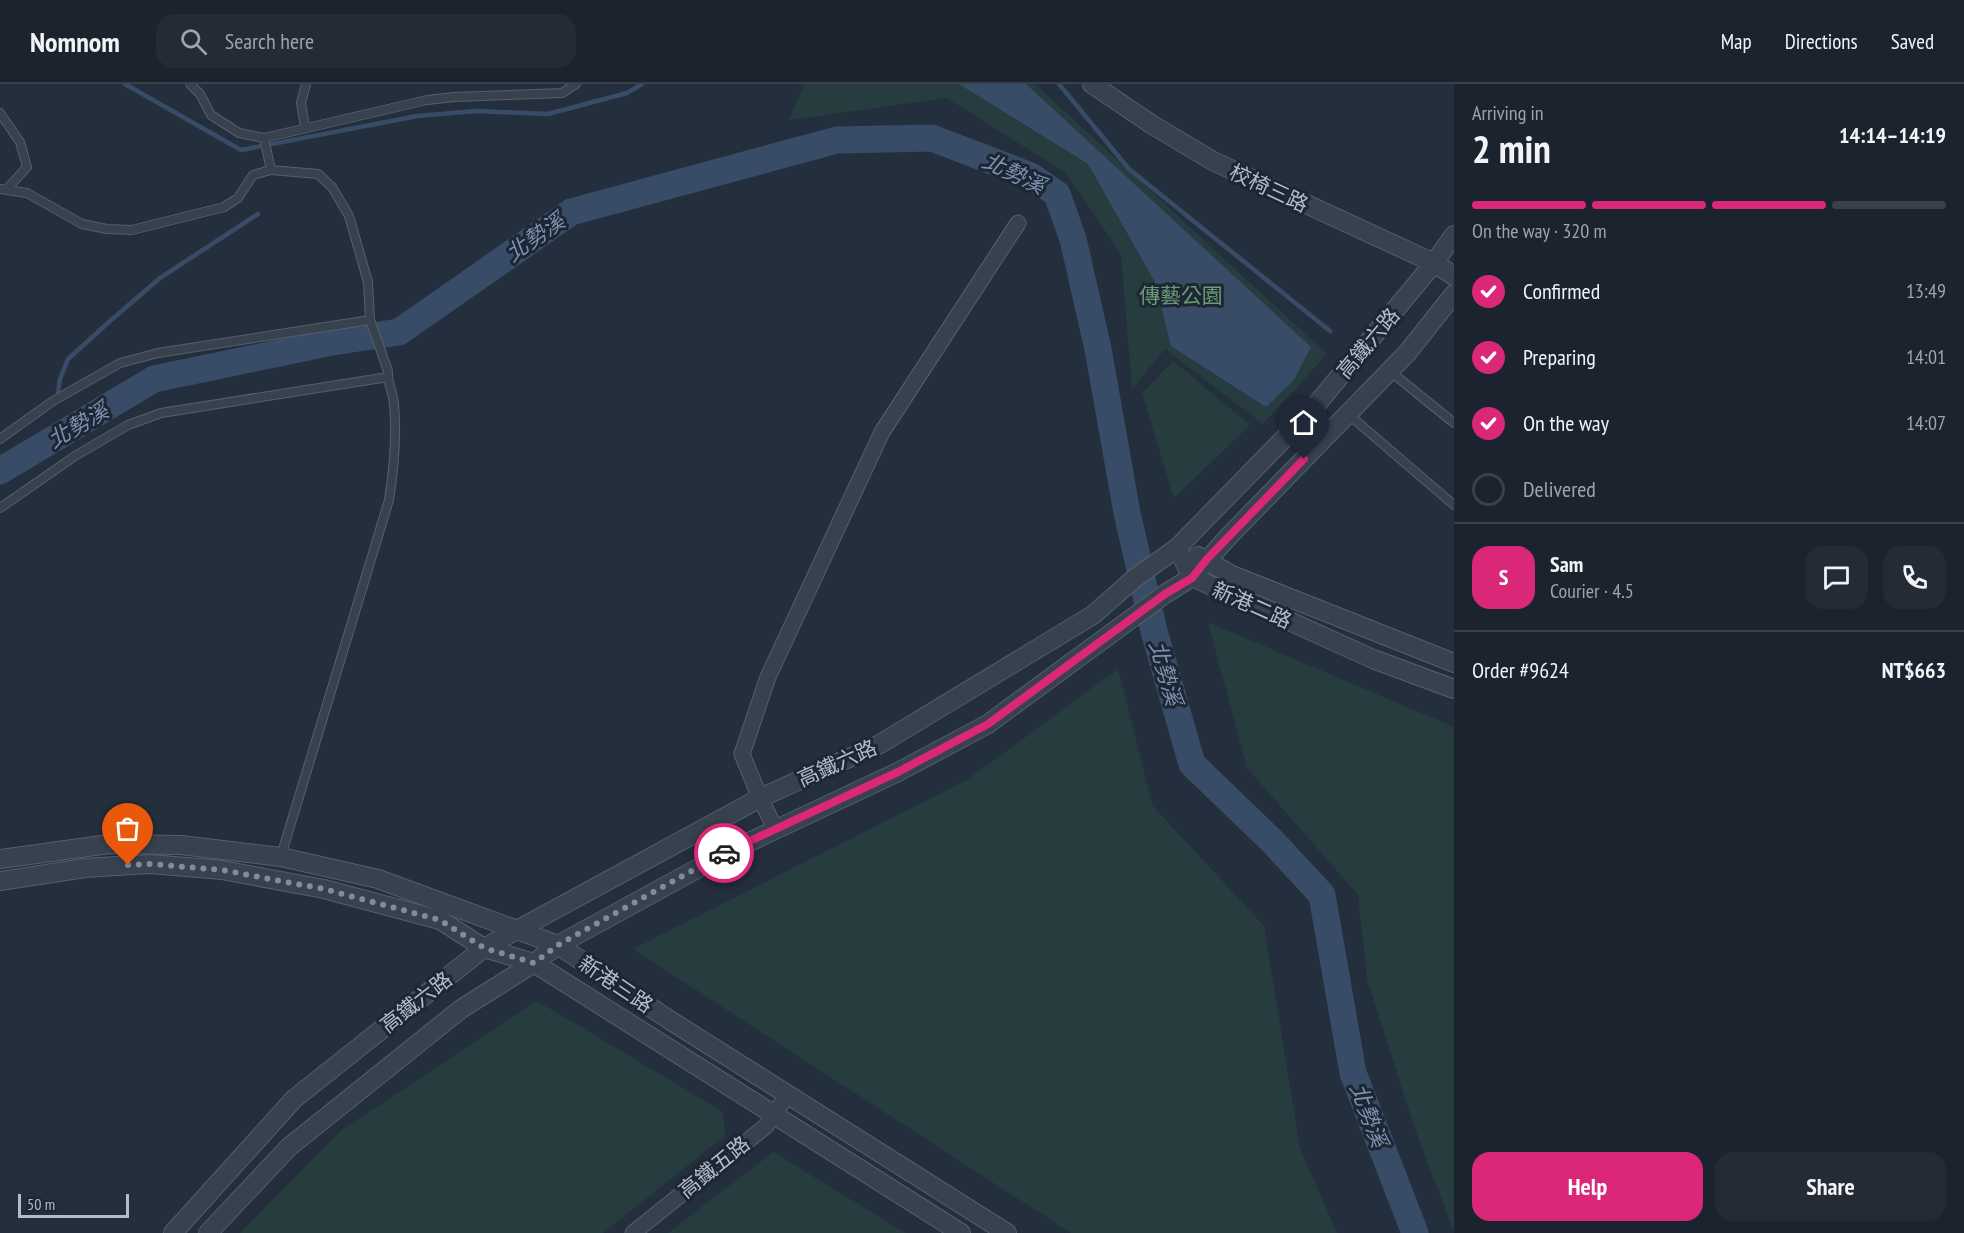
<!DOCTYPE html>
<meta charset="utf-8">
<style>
body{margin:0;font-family:"PT Sans Narrow","Noto Sans TC",sans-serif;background:#242b36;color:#f1f3f6;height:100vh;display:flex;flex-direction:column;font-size:22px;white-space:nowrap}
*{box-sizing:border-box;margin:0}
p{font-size:20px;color:#a0a4aa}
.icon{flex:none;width:33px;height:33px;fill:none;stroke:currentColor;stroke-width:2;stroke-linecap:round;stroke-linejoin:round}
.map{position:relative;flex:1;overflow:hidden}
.side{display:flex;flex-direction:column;background:#1b232e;width:510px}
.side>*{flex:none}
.scale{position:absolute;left:18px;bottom:15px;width:111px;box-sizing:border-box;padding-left:6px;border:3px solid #b4bcc9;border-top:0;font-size:16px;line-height:21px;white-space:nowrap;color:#b4bcc9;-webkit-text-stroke:4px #1d2633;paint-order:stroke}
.pin{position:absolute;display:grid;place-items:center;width:51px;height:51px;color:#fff;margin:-62px -26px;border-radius:50% 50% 50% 0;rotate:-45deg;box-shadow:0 0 6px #0007}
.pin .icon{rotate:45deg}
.courier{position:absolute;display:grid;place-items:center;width:60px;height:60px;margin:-30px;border:4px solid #db2777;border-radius:50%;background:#fff;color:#222;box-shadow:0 2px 8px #0007}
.head em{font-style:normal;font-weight:600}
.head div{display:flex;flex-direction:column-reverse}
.head{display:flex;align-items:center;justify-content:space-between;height:102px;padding:0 18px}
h1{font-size:39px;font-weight:600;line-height:45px}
.bar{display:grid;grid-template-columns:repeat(4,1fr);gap:9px 6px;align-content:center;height:72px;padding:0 18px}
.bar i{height:8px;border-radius:4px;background:#39404a}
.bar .on{background:#db2777}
.bar p{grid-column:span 4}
.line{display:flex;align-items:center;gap:15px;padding:0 18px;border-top:2px solid #39404a}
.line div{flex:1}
.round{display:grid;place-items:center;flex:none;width:63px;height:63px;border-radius:18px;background:#242b36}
ol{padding:0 18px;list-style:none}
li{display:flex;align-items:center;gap:18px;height:66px}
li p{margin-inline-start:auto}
li .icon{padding:6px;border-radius:50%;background:#db2777;color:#fff;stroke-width:4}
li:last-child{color:#a0a4aa}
li i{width:33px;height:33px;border:3px solid #39404a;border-radius:50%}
.action{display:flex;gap:12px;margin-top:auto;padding:12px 18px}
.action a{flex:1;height:69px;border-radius:18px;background:#db2777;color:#fff;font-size:24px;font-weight:600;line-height:69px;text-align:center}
.action a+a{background:#242b36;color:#f1f3f6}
header{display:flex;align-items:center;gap:36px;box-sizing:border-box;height:84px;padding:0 30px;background:#1b232e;border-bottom:2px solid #39404a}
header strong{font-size:28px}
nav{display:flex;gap:33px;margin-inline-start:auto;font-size:21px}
.search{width:420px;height:54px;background:#242b36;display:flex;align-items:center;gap:15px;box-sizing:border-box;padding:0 21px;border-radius:18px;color:#a0a4aa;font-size:22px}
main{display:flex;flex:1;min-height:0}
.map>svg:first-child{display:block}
</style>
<header>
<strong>Nomnom</strong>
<div class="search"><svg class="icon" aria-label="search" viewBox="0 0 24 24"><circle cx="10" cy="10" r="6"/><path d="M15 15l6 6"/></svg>Search here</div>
<nav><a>Map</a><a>Directions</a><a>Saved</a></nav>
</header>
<main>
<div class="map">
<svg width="1454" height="1149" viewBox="0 0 1454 1149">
<rect width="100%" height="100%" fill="#242f3e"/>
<g fill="#263c3f">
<path d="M804 0H1035L1327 270 1263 340 1165 265 1132 305 1121 170 1066 89 947 14 789 36Z"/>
<path d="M1173 277 1250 341 1174 414 1142 309Z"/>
<path d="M1208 538 1454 643V1148L1414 1042 1367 895 1358 811 1247 684Z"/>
<path d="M1118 585 1152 721 1264 842 1300 1064 1337 1149H1071L633 865 967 696Z"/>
<path d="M537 917 722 1027 726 1051 603 1149H240L343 1045Z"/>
<path d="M773 1068 906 1149H668Z"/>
</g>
<path fill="#394c67" d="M959 0H1026L1311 263 1294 296 1266 323 1171 262 1155 198 1088 80Z"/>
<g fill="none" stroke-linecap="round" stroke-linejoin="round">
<g stroke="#394c67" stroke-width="4.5">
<path d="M125 0 241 66 417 32 476 27 548 30 627 9 642 0"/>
<path d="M1059 0 1129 85 1330 247"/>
<path d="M58 308 60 295 68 275 110 237 160 194 258 130"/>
</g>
<path stroke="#394c67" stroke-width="27" d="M0 387 154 295 332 258 399 248 571 128 837 56 932 54 1031 92 1057 110 1073 155 1098 265 1127 429 1154 547 1192 680 1273 758 1322 811 1353 989 1415 1149"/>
<g stroke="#565f6c" stroke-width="10">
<g id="service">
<path d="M190 0 200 10 211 31 239 49 264 54 427 16 454 13 562 9 576 0"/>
<path d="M0 29 20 58 27 83 7 105"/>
<path d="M305 43 301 19 306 0"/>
<path d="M264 54 271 86 318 90 332 103 349 132 368 198 370 236 388 287C387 298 393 308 394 320 397 352 394 384 389 416L281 772"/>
<path d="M0 105 27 109 82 140 107 145 132 146 224 123 238 114 253 91 271 86"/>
<path d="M1391 288 1454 339"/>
<path d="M1348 330 1454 421"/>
<path d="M0 355 53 317 120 279 158 269 370 236"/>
<path d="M0 424 75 372 128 341 161 329 388 293"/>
</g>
</g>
<g stroke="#565f6c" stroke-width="17">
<g id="minor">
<path d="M775 744 760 714 742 670 768 593 882 348 1018 139"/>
<path d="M633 1149 766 1042 788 1010"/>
</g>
</g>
<g stroke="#565f6c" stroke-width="20">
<g id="tertiary">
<path d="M1092 0 1151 40 1213 77 1434 179 1454 192"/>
<path d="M1177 464 1192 493 1373 575 1454 605"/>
<path d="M1198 472 1232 491 1454 579"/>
<path d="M0 775 109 760 181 761 281 773 378 795 558 861 668 935 1007 1149"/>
<path d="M0 797 85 784 150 780 222 786 324 805 440 836 484 864 534 879 961 1149"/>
<path d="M173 1149 294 1015 484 864 760 714 880 660 1093 531 1135 494 1177 464 1311 327 1434 179 1454 151"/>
<path d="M208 1149 289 1063 461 925 534 879 558 861 726 769 898 688 988 640 1165 510 1192 493 1230 451 1408 268 1454 210"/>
</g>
</g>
<use href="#service" stroke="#38414e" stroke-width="8"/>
<use href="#minor" stroke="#38414e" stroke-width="15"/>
<use href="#tertiary" stroke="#38414e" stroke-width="18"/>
</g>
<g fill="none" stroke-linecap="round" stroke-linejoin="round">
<path stroke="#828b98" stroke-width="6" stroke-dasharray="0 10.8" d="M128 781 150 780 222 786 324 805 440 836 484 864 534 879 558 861 724 769"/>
<path stroke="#db2777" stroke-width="8" d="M724 769 898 688 988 640 1165 510 1192 494 1207 475 1304 375"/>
</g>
<g text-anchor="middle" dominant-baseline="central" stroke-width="6" stroke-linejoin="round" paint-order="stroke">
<g font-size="21" fill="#b4bcc9" stroke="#1d2633">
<text transform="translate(1269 104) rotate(25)">校椅三路</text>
<text transform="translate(1368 259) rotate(-50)">高鐵六路</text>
<text transform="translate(1252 521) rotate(24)">新港二路</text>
<text transform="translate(837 679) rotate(-24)">高鐵六路</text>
<text transform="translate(616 900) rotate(34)">新港三路</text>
<text transform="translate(416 918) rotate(-38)">高鐵六路</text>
<text transform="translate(714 1083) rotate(-39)">高鐵五路</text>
</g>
<g font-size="21" fill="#6b9a76" stroke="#1d2633">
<text x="1181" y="211">傳藝公園</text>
</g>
<g font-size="22" font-style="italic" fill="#7c92b1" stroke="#1d2633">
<text transform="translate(1014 89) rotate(25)">北勢溪</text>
<text transform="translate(535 153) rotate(-35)">北勢溪</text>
<text transform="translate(78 341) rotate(-31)">北勢溪</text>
<text transform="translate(1166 589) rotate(74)">北勢溪</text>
<text transform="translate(1369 1031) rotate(69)">北勢溪</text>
</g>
</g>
</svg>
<div class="scale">50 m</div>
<div class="pin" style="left:128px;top:781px;background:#ea580c"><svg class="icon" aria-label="bag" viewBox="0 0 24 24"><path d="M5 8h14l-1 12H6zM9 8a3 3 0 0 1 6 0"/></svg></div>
<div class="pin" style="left:1304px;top:375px;background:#1f2937"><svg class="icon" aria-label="home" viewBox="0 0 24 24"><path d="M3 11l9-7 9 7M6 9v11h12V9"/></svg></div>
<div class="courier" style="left:724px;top:769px"><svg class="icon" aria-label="car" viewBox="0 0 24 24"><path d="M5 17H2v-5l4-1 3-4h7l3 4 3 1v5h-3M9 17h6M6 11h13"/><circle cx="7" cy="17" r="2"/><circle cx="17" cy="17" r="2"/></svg></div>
</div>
<section class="side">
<div class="head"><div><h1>2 min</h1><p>Arriving in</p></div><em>14:14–14:19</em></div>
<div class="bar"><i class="on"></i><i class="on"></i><i class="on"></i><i></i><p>On the way · 320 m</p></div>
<ol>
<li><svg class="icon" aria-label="check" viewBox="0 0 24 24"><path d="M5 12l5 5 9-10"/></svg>Confirmed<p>13:49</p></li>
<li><svg class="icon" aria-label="check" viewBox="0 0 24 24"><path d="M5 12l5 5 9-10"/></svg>Preparing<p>14:01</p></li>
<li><svg class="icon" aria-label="check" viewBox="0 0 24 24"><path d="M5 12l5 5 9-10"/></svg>On the way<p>14:07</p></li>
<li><i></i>Delivered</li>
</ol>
<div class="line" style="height:108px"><b class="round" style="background:#db2777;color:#fff">S</b><div><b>Sam</b><p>Courier · 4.5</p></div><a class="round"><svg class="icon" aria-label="chat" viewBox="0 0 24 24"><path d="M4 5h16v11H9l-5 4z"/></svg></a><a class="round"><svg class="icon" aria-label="phone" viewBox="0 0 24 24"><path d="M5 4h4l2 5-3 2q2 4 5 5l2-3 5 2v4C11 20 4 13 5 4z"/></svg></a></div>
<div class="line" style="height:78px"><div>Order #9624</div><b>NT$663</b></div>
<div class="action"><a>Help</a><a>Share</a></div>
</section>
</main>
